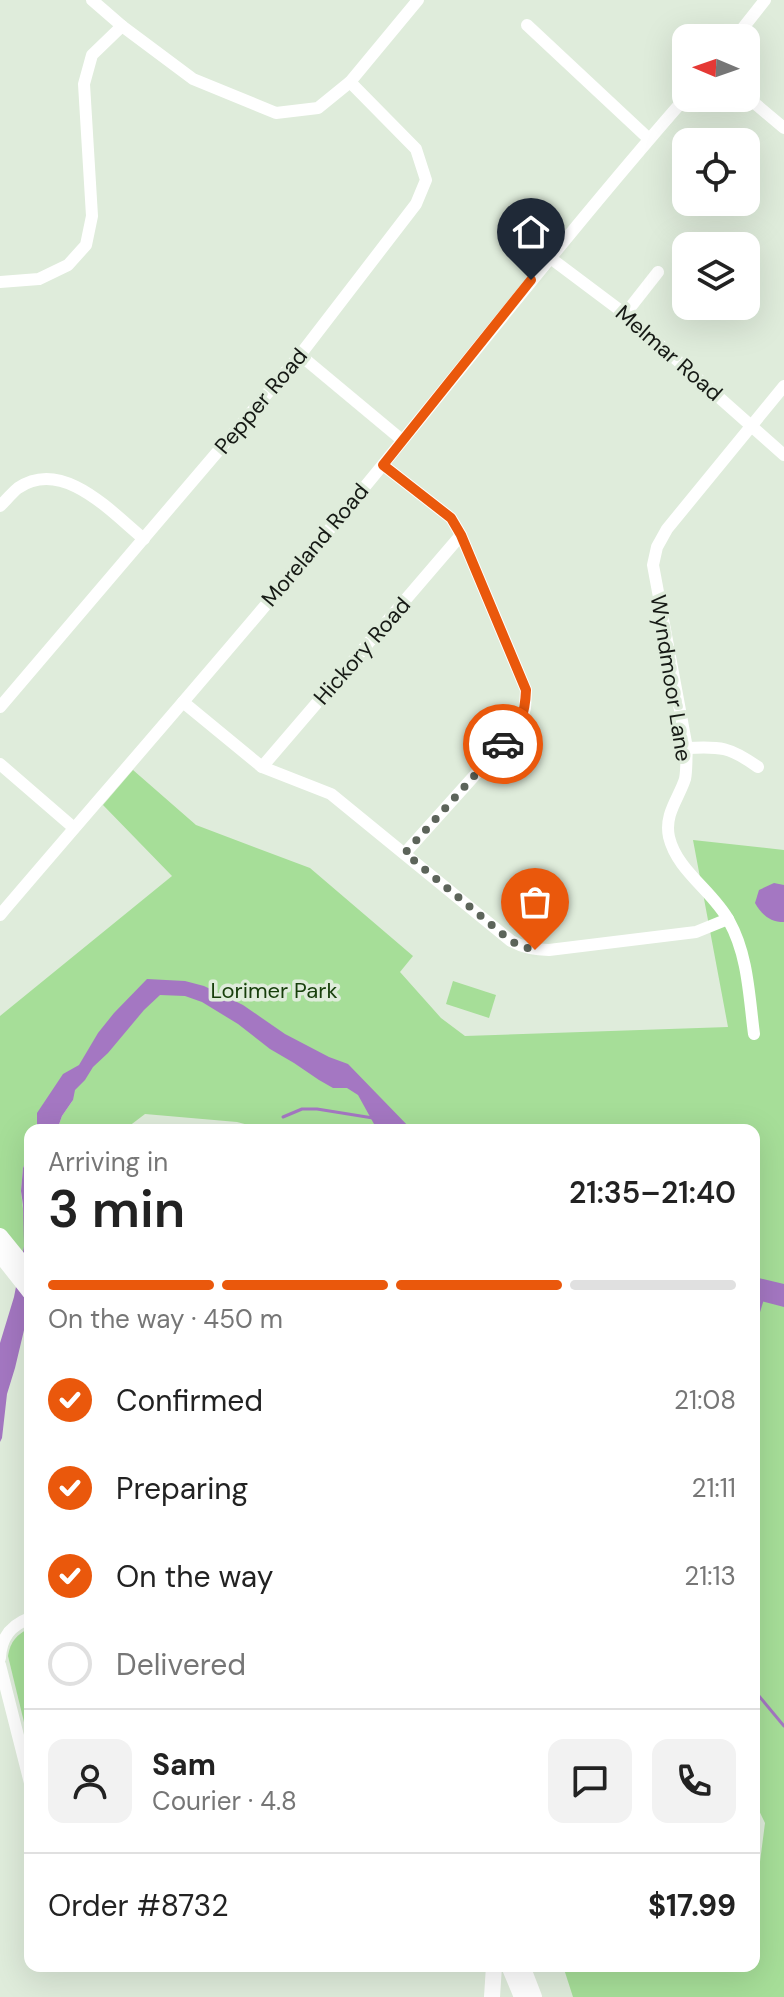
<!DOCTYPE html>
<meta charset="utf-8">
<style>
body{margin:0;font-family:"DM Sans",sans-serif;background:#f2f2f2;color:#222;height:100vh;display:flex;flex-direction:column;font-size:30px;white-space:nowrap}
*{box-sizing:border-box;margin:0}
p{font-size:26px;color:#767676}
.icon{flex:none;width:44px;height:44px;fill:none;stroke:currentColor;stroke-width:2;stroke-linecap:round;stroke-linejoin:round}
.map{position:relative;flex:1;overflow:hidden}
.drawer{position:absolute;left:24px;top:1124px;width:736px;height:848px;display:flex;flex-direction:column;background:#fff;border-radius:16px;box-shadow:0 8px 32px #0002}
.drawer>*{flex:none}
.needle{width:52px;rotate:272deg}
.buttons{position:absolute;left:672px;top:24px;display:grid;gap:16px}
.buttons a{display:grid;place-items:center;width:88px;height:88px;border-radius:16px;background:#fff;box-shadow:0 8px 32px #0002;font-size:40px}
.pin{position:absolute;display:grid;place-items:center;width:68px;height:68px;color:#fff;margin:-82px -34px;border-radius:50% 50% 50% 0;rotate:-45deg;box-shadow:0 0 8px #0007}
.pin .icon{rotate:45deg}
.courier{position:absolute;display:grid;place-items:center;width:80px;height:80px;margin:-40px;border:6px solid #ea580c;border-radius:50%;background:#fff;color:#222;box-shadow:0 2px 10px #0007}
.summary em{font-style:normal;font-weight:600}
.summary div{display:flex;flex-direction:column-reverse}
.summary{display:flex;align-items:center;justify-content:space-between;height:136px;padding:0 24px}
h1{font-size:52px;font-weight:600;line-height:60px}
.bar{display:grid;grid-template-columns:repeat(4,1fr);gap:12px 8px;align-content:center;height:96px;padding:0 24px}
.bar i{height:10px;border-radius:6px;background:#e0e0e0}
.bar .selected{background:#ea580c}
.bar p{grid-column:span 4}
.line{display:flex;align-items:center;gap:20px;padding:0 24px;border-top:2px solid #e0e0e0}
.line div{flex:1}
.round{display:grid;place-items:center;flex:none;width:84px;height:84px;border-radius:16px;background:#f2f2f2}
ol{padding:0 24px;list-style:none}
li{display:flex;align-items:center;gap:24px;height:88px}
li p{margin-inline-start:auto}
li .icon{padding:8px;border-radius:50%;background:#ea580c;color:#fff;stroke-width:4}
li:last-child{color:#767676}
li i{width:44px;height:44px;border:4px solid #e0e0e0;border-radius:50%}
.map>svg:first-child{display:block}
</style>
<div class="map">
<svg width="784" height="1997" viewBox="0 0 784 1997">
<rect width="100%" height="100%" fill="#dfecdb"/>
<g fill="#a6de98">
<path d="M133 770 196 825 310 868 413 956 400 972 441 1018 465 1036 728 1027 693 840 784 850V1997H573L563 1966H754V1908L765 1823 754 1800V1130H267L237 1122 145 1114 124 1130H57L62 1116 73 1100 36 1127 37 1130H30V1151L23 1168 21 1191 24 1218V1246L21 1261 0 1236V1016L172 876 103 805Z"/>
<path d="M453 981 496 995 489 1018 446 1004Z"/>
<path d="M30 1628V1747L8 1656C10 1642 17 1634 30 1628Z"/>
</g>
<g fill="#a477c2">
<path d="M774 883 784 885V922C770 922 762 915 755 903L759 890Z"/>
<path d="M147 979 185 981 204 986 243 1005 285 1034 329 1057 348 1064 412 1130H381L374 1124 358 1095 347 1088H333L319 1080 294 1063 270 1049 238 1024 202 1002 185 996 160 995 144 1010 108 1053 93 1067 85 1080 75 1090 73 1100 62 1116 57 1130H37V1113L63 1074 79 1065 98 1033 114 1013Z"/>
<path d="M30 1151V1305L15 1368 7 1394 2 1438 0 1442V1343L14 1297 24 1246 23 1205 21 1191 23 1168Z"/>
<path d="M754 1277 784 1284V1307L754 1299Z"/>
</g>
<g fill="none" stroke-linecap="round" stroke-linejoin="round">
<g stroke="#a477c2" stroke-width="3">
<path d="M283 1117 302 1109H317L373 1118"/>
<path d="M265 1130 270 1127"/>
<path d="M757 1317 763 1297"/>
<path d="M754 1690 784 1726"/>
</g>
<g stroke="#fff" stroke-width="12">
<path d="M92 0 122 26 193 79 276 113 318 108 350 82 418 0"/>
<path d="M527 25 649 139"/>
<path d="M735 38 765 0"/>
<path d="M746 96 784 128"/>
<path d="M549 257 625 314 784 455"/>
<path d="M0 282 39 279 68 265 86 245 92 216 84 84 92 55 122 26"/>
<path d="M625 314 658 272"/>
<path d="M300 355 402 440"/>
<path d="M383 465 451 518 461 535 526 690 525 708 519 726 405 853"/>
<path d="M0 506C6 500 12 493 18 488 63 457 112 513 144 539"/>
<path d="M183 702 262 767 331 794 511 941C524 948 535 950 549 950L696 932 728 919"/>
<path d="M0 707 300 355 416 204 426 180 416 149 350 82"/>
<path d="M687 748C720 746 730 747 758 767"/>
<path d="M0 764 74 828"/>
<path d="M262 767 461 535"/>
<path d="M0 915C127 766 257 619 381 467 482 343 581 217 686 97"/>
<path d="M754 1034C749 996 748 955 729 921 713 891 677 871 669 837 664 814 679 798 685 779 687 769 686 758 687 748L653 565 657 547 667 529 784 386"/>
<path d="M0 1658C1 1637 11 1625 30 1618"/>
<path d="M0 1665 30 1783"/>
</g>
<g stroke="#fff" stroke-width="16">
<path d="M0 1236 30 1273"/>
<path d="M0 1254 30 1292"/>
<path d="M509 1966 522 1997"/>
<path d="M522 1966 534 1997"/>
<path d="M492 1997 494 1966"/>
</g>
</g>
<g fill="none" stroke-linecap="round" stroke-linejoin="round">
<path stroke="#5c645a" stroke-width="8" stroke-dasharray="0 14.4" d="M503 744 405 853 511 941 521 946 535 950"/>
<path stroke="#ea580c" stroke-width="10" d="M503 744C520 725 525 717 526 690L461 535 451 518 383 465 531 280"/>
</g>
<g text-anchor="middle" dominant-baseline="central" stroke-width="7" stroke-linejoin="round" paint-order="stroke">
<g font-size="22" fill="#161a15" stroke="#dfecdb">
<text transform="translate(669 353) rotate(41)">Melmar Road</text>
<text transform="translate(261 401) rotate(-50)">Pepper Road</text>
<text transform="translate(315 545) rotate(-50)">Moreland Road</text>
<text transform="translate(362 651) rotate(-49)">Hickory Road</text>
<text transform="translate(671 678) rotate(81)">Wyndmoor Lane</text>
</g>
<g font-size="22" fill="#173e0b" stroke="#dfecdb">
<text x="274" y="990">Lorimer Park</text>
</g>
</g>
</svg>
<div class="buttons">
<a><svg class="needle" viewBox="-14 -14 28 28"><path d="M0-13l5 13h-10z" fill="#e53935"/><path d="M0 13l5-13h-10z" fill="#767676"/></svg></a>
<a><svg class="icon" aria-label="locate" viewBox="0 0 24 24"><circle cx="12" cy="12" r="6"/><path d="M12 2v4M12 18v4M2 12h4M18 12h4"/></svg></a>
<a><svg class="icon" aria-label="layers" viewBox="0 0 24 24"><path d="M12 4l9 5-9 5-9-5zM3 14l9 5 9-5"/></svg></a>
</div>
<div class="pin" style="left:535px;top:950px;background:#ea580c"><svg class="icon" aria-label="bag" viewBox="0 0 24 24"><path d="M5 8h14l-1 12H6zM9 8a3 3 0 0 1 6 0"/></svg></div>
<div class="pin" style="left:531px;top:280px;background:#1f2937"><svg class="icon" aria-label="home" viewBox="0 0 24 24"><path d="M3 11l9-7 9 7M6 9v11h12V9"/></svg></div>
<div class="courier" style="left:503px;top:744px"><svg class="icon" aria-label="car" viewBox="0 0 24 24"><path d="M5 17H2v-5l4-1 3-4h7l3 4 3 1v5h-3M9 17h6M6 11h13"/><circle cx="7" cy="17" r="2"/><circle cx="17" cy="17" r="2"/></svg></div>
<section class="drawer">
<div class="summary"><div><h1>3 min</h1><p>Arriving in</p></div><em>21:35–21:40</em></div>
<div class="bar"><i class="selected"></i><i class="selected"></i><i class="selected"></i><i></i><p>On the way · 450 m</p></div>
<ol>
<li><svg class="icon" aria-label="check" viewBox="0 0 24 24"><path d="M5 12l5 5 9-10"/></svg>Confirmed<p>21:08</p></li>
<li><svg class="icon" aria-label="check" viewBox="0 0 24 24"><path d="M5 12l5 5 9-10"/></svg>Preparing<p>21:11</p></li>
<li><svg class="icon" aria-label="check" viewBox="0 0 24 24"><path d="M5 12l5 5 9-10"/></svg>On the way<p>21:13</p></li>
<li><i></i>Delivered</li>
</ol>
<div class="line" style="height:144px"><a class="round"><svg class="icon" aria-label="person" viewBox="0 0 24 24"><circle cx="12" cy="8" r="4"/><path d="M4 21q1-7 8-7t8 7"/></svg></a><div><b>Sam</b><p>Courier · 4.8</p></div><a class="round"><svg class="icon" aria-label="chat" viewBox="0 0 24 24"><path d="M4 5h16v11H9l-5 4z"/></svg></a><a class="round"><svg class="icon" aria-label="phone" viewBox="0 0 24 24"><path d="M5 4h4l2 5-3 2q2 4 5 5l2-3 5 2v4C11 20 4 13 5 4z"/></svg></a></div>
<div class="line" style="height:104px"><div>Order #8732</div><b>$17.99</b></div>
</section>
</div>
